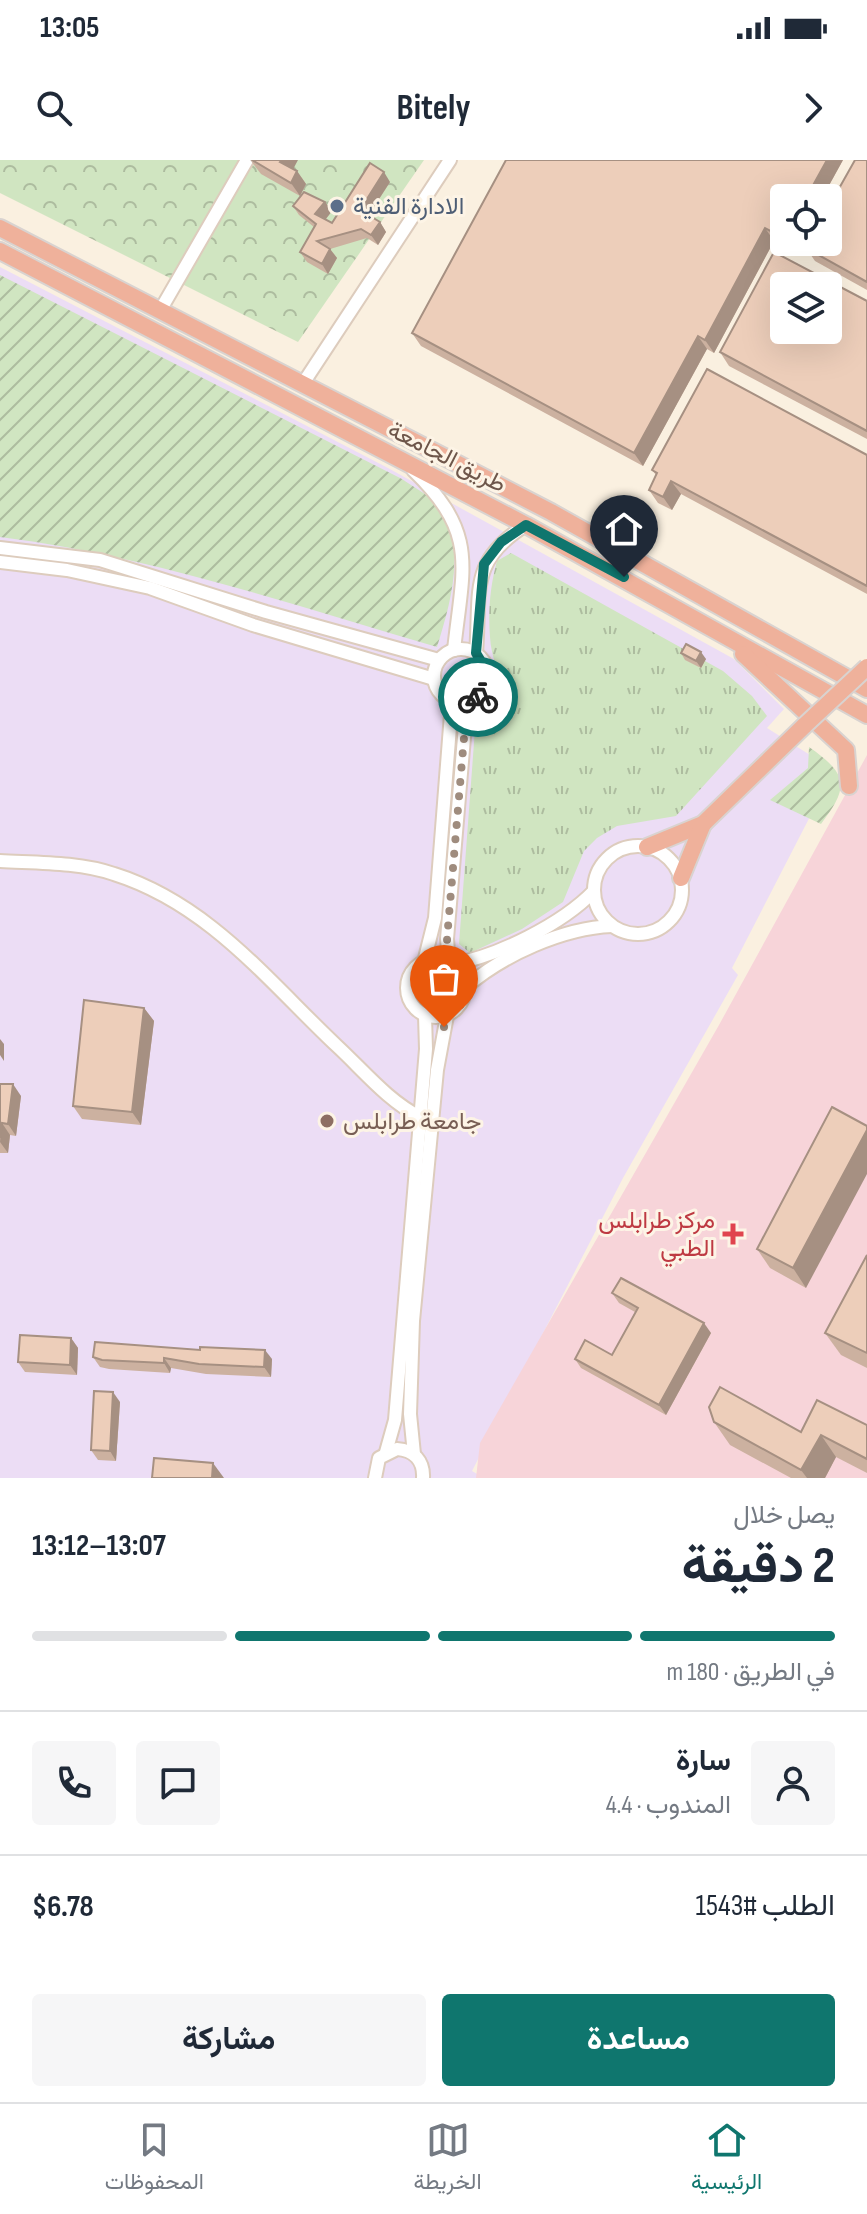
<!DOCTYPE html>
<html lang="ar">
<meta charset="utf-8">
<style>
body{margin:0;font-family:"Sofia Sans Condensed",Vazirmatn,sans-serif;background:#f6f6f7;color:#1f2937;direction:rtl;height:100vh;display:flex;flex-direction:column;font-size:30px;white-space:nowrap}
*{box-sizing:border-box;margin:0}
p{font-size:26px;color:#747a83}
.icon{flex:none;width:44px;height:44px;fill:none;stroke:currentColor;stroke-width:2;stroke-linecap:round;stroke-linejoin:round}
.map{position:relative;height:1318px;overflow:hidden;direction:ltr}
.sheet{display:flex;flex-direction:column;background:#fff;flex:1}
.sheet>*{flex:none}
.controls{position:absolute;left:770px;top:24px;display:grid;gap:16px}
.controls a{display:grid;place-items:center;width:72px;height:72px;border-radius:8px;background:#fff;box-shadow:0 8px 32px #0002;font-size:40px}
.pin{position:absolute;display:grid;place-items:center;width:68px;height:68px;color:#fff;margin:-82px -34px;border-radius:50% 50% 50% 0;rotate:-45deg;box-shadow:0 0 8px #0007}
.pin .icon{rotate:45deg}
.courier{position:absolute;display:grid;place-items:center;width:80px;height:80px;margin:-40px;border:6px solid #0f766e;border-radius:50%;background:#fff;color:#222;box-shadow:0 2px 10px #0007}
.headline em{font-style:normal;font-weight:700}
.headline div{display:flex;flex-direction:column-reverse}
.headline{display:flex;align-items:center;justify-content:space-between;height:136px;padding:0 32px}
h1{font-size:52px;font-weight:700;line-height:60px}
.bar{display:grid;grid-template-columns:repeat(4,1fr);gap:12px 8px;align-content:center;height:96px;padding:0 32px}
.bar i{height:10px;border-radius:6px;background:#e0e1e3}
.bar .current{background:#0f766e}
.bar p{grid-column:span 4}
.line{display:flex;align-items:center;gap:20px;padding:0 32px;border-top:2px solid #e0e1e3}
.line div{flex:1}
.round{display:grid;place-items:center;flex:none;width:84px;height:84px;border-radius:8px;background:#f6f6f7}
.cta{display:flex;gap:16px;margin-top:auto;padding:16px 32px}
.cta a{flex:1;height:92px;border-radius:8px;background:#0f766e;color:#fff;font-size:32px;font-weight:700;line-height:92px;text-align:center}
.cta a+a{background:#f6f6f7;color:#1f2937}
.status{display:flex;justify-content:space-between;align-items:center;height:56px;padding:0 40px;background:#fff;direction:ltr}
.status svg{height:22px;fill:currentColor}
header{display:flex;justify-content:space-between;align-items:center;height:104px;padding:0 32px;background:#fff;font-size:36px;font-weight:700}
.tab-bar{display:flex;justify-content:space-around;align-items:center;height:112px;border-top:2px solid #e0e1e3;background:#fff;font-size:22px;color:#747a83}
.tab-bar a{display:grid;justify-items:center;gap:4px}
.tab-bar .current{color:#0f766e}
.map>svg:first-child{display:block}
</style>
<div class="status"><b>13:05</b><svg viewBox="0 0 49 12"><path d="M0 12V9h3v3zM5 12V6h3v6zM10 12V3h3v9zM15 12V0h3v12zM26 1h20v11H26zM47 4h2v5h-2z"/></svg></div>
<header><svg class="icon" aria-label="forward" viewBox="0 0 24 24"><path d="M9 5l7 7-7 7"/></svg>Bitely<svg class="icon" aria-label="search" viewBox="0 0 24 24"><circle cx="10" cy="10" r="6"/><path d="M15 15l6 6"/></svg></header>
<div class="map">
<svg width="867" height="1318" viewBox="0 0 867 1318">
<defs>
<pattern id="grass-tufts" width="24" height="20" patternUnits="userSpaceOnUse" patternTransform="scale(2)"><rect width="24" height="20" fill="#d0e5c1"/><path d="M3 7l-1-3M5 7V3M7 7l1-3M15 17l-1-3M17 17v-4M19 17l1-3" fill="none" stroke="#adbc9f"/></pattern>
<pattern id="forest-crowns" width="20" height="18" patternUnits="userSpaceOnUse" patternTransform="scale(2)"><rect width="20" height="18" fill="#d0e5c1"/><path d="M2 6a3 3 0 1 1 6 0M12 15a3 3 0 1 1 6 0" fill="none" stroke="#adbc9f"/></pattern>
<pattern id="garden-furrows" width="10" height="10" patternUnits="userSpaceOnUse" patternTransform="scale(2)"><rect width="10" height="10" fill="#d0e5c1"/><path d="M-1 1l2-2M0 10L10 0M9 11l2-2" fill="none" stroke="#adbc9f"/></pattern>
</defs>
<rect width="100%" height="100%" fill="#faf0e0"/>
<path fill="#ecddf5" d="M0 107 388 308 734 499 784 549 767 568 834 610 732 808 738 815 623 1018 472 1311 484 1318H0Z"/>
<path fill="#f7d4d9" d="M867 595V1318H476L480 1283 719 865Z"/>
<g fill="url(#grass-tufts)">
<path d="M511 393 723 511 752 536 767 556 676 656 617 666 597 678 584 691 563 742 522 769 470 793 459 784 476 556C517 524 492 515 490 477 488 452 490 426 497 401Z"/>
<circle cx="439" cy="828" r="19"/>
</g>
<path fill="url(#forest-crowns)" d="M0 0H424L298 182 0 33Z"/>
<g fill="url(#garden-furrows)">
<path d="M0 115 402 319C413 327 430 335 438 346 468 386 450 445 437 487 293 445 150 396 0 377Z"/>
<path d="M809 587C849 615 849 627 821 664L770 640 808 608Z"/>
</g>
<g fill="none" stroke-linecap="round" stroke-linejoin="round">
<g stroke="#ddccbd" stroke-width="16">
<g id="minor">
<path d="M161 149 247 0"/>
<path d="M304 222 450 0"/>
<path d="M413 310C479 374 463 406 454 490"/>
<path d="M0 388 100 400 266 452 439 500"/>
<path d="M0 402 67 410 150 428 253 465 434 519"/>
<circle cx="461" cy="516" r="27"/>
<path d="M476 493C481 432 468 401 526 365"/>
<circle cx="638" cy="730" r="44"/>
<path d="M0 701C37 703 79 702 114 714 209 744 268 821 337 886 363 910 388 941 420 957"/>
<circle cx="436" cy="828" r="29"/>
<path d="M424 802 435 758 452 541"/>
<path d="M449 802 447 779 467 542"/>
<path d="M453 804C498 796 562 764 594 731"/>
<path d="M466 827C503 795 563 768 612 766"/>
<path d="M386 1292 395 1260 426 889 425 856"/>
<path d="M414 1294 410 1254 413 1161 437 910 447 856"/>
<path d="M375 1318 379 1298 397 1289C414 1290 424 1301 423 1318"/>
</g>
</g>
<g stroke="#d9d3d0" stroke-width="20">
<g id="highway">
<path d="M0 68 551 352 867 529"/>
<path d="M0 91 526 365 867 555"/>
<path d="M743 494 846 590 849 626"/>
<path d="M647 687 703 664 805 565"/>
<path d="M681 718 703 664"/>
</g>
</g>
<use href="#minor" stroke="#fff" stroke-width="12"/>
<use href="#highway" stroke="#efb19b" stroke-width="16"/>
<g stroke="#d9d3d0" stroke-width="20" stroke-linecap="butt">
<path id="highway-bridge" d="M805 565 867 507"/>
</g>
<use href="#highway-bridge" stroke="#efb19b" stroke-width="16"/>
</g>
<g fill="#ccb1a0">
<path d="M843 0 822 38H784V82H798L793 91 774 81 714 193 707 189 643 306 421 186 412 173Z"/>
<path d="M867 0V130L815 101 806 88Z"/>
<path d="M251 1 293 9 297 11 306 24 300 36 261 14Z"/>
<path d="M390 22 369 55 380 62 386 72 378 85 367 78 330 89 337 98 328 114 307 102 300 92 314 67 299 55 293 46 325 42 332 51 325 60 332 63Z"/>
<path d="M867 141V279L729 206 720 192Z"/>
<path d="M867 295V434L681 334 672 350 658 343 649 330 656 315 652 310Z"/>
<path d="M681 493 706 499 701 508 685 500Z"/>
<path d="M144 848 154 861 141 965 82 959 73 946Z"/>
<path d="M0 924 21 936 16 976 10 975 8 993H0Z"/>
<path d="M832 947 806 1128 770 1108 757 1089Z"/>
<path d="M867 1095V1208L841 1195 825 1173Z"/>
<path d="M612 1133 711 1173 666 1255 581 1208 575 1199 612 1195 635 1152 619 1143Z"/>
<path d="M71 1178 78 1188 77 1215 25 1212 18 1202Z"/>
<path d="M93 1197 272 1199 271 1217 206 1214 171 1208 170 1213 109 1209 100 1207Z"/>
<path d="M120 1242 116 1301 98 1300 91 1290Z"/>
<path d="M714 1262 801 1272 867 1265V1313L836 1297 825 1318H791L730 1285Z"/>
</g>
<g fill="#a69082">
<path d="M282 0H298L290 15 280 2Z"/>
<path d="M827 0H843L822 38H806Z"/>
<path d="M297 11 306 24 300 36 291 23Z"/>
<path d="M384 12 390 22 366 59 360 50Z"/>
<path d="M325 42 332 51 322 64 315 54Z"/>
<path d="M380 62 386 72 378 85 371 75Z"/>
<path d="M765 68 774 81 714 193 705 180Z"/>
<path d="M787 82H798L793 91Z"/>
<path d="M330 89 337 98 328 114 322 104Z"/>
<path d="M698 176 707 189 643 306 634 293Z"/>
<path d="M671 321 681 334 672 350 663 337Z"/>
<path d="M701 492 706 499 701 508 696 501Z"/>
<path d="M144 848 154 861 141 965 132 952Z"/>
<path d="M0 879 4 884V901L0 895Z"/>
<path d="M13 924 21 936 16 976 8 964Z"/>
<path d="M2 963 10 975 8 993 0 982Z"/>
<path d="M867 970V1014L806 1128 793 1108Z"/>
<path d="M704 1163 711 1173 666 1255 659 1245Z"/>
<path d="M71 1178 78 1188 77 1215 70 1205Z"/>
<path d="M265 1190 272 1199 271 1217 264 1207Z"/>
<path d="M164 1198 171 1208 170 1213 164 1203Z"/>
<path d="M113 1232 120 1242 116 1301 110 1291Z"/>
<path d="M821 1275 836 1297 825 1318H807L801 1310Z"/>
<path d="M213 1303 224 1318H212Z"/>
</g>
<g fill="#edceba" stroke="#a69082" stroke-width="2" fill-rule="evenodd">
<path d="M252 0H282L280 2 297 11 291 23Z"/>
<path d="M506 0H827L806 38H784V78L765 68 705 180 698 176 634 293 412 173Z"/>
<path d="M855 0H867V122L806 88 809 82H828V48Z"/>
<path d="M370 3 384 12 360 50 380 62 371 75 361 69 317 81 330 89 322 104 300 92 316 64 293 46 304 32 325 42 315 54 332 63Z"/>
<path d="M774 92 867 141V271L720 192ZM784 126H828V170H784Z"/>
<path d="M707 209 867 295V426L671 321 663 337 649 330 657 313 652 310Z"/>
<path d="M686 484 701 492 696 501 681 493Z"/>
<path d="M84 840 144 848 132 952 73 946Z"/>
<path d="M0 924H13L8 964 2 963 0 978Z"/>
<path d="M832 947 867 966V970L793 1108 757 1089Z"/>
<path d="M867 1095V1193L825 1173Z"/>
<path d="M621 1118 704 1163 659 1245 575 1199 585 1180 612 1195 638 1148 612 1133Z"/>
<path d="M20 1175 71 1178 70 1205 18 1202Z"/>
<path d="M95 1182 200 1190V1187L265 1190 264 1207 199 1204 164 1198V1203L102 1200 93 1197Z"/>
<path d="M720 1227 801 1272 817 1240 867 1265V1299L821 1275 801 1310 714 1262 709 1247Z"/>
<path d="M94 1231 113 1232 110 1291 91 1290Z"/>
<path d="M154 1298 213 1303 212 1318H152Z"/>
</g>
<g fill="none" stroke-linecap="round" stroke-linejoin="round">
<path stroke="#9f8c7e" stroke-width="8" stroke-dasharray="0 14.4" d="M444 867 447 856C471 844 471 816 449 802L447 779 467 542 478 537"/>
<path stroke="#0f766e" stroke-width="10" d="M478 537 485 529 488 513 476 493 484 404 501 382 526 365 624 417"/>
</g>
<circle fill="#5c6f8a" stroke="#fdf4e6" stroke-width="3" cx="337" cy="46" r="8"/>
<circle fill="#8d6e63" stroke="#fdf4e6" stroke-width="3" cx="327" cy="961" r="8"/>
<path fill="#e0444e" stroke="#fdf4e6" stroke-width="3" d="M729 1062h8v8h8v8h-8v8h-8v-8h-8v-8h8z"/>
<g text-anchor="middle" dominant-baseline="central" stroke-width="6" stroke-linejoin="round" paint-order="stroke">
<g font-size="24" fill="#4e5e75" stroke="#fdf4e6" text-anchor="start">
<text x="353" y="46">الادارة الفنية</text>
</g>
<g font-size="24" fill="#6e564a" stroke="#fdf4e6">
<text transform="translate(447 297) rotate(27)">طريق الجامعة</text>
</g>
<g font-size="24" fill="#785e54" stroke="#fdf4e6" text-anchor="start">
<text x="343" y="961">جامعة طرابلس</text>
</g>
<g font-size="24" fill="#be3a42" stroke="#fdf4e6" text-anchor="end">
<text x="715" y="1060">مركز طرابلس<tspan x="715" dy="28">الطبي</tspan></text>
</g>
</g>
</svg>
<div class="controls">
<a><svg class="icon" aria-label="locate" viewBox="0 0 24 24"><circle cx="12" cy="12" r="6"/><path d="M12 2v4M12 18v4M2 12h4M18 12h4"/></svg></a>
<a><svg class="icon" aria-label="layers" viewBox="0 0 24 24"><path d="M12 4l9 5-9 5-9-5zM3 14l9 5 9-5"/></svg></a>
</div>
<div class="pin" style="left:444px;top:867px;background:#ea580c"><svg class="icon" aria-label="bag" viewBox="0 0 24 24"><path d="M5 8h14l-1 12H6zM9 8a3 3 0 0 1 6 0"/></svg></div>
<div class="pin" style="left:624px;top:417px;background:#1f2937"><svg class="icon" aria-label="home" viewBox="0 0 24 24"><path d="M3 11l9-7 9 7M6 9v11h12V9"/></svg></div>
<div class="courier" style="left:478px;top:537px"><svg class="icon" aria-label="bike" viewBox="0 0 24 24"><circle cx="6" cy="16" r="4"/><circle cx="18" cy="16" r="4"/><path d="M6 16l4-8h5l3 8M10 8l3 8H6M13 5h3"/></svg></div>
</div>
<section class="sheet">
<div class="headline"><div><h1>2 دقيقة</h1><p>يصل خلال</p></div><em>13:07–13:12</em></div>
<div class="bar"><i class="current"></i><i class="current"></i><i class="current"></i><i></i><p>في الطريق · 180 m</p></div>
<div class="line" style="height:144px"><a class="round"><svg class="icon" aria-label="person" viewBox="0 0 24 24"><circle cx="12" cy="8" r="4"/><path d="M4 21q1-7 8-7t8 7"/></svg></a><div><b>سارة</b><p>المندوب · 4.4</p></div><a class="round"><svg class="icon" aria-label="chat" viewBox="0 0 24 24"><path d="M4 5h16v11H9l-5 4z"/></svg></a><a class="round"><svg class="icon" aria-label="phone" viewBox="0 0 24 24"><path d="M5 4h4l2 5-3 2q2 4 5 5l2-3 5 2v4C11 20 4 13 5 4z"/></svg></a></div>
<div class="line" style="height:104px"><div>الطلب #1543</div><b>$6.78</b></div>
<div class="cta"><a>مساعدة</a><a>مشاركة</a></div>
</section>
<nav class="tab-bar">
<a class="current"><svg class="icon" aria-label="home" viewBox="0 0 24 24"><path d="M3 11l9-7 9 7M6 9v11h12V9"/></svg>الرئيسية</a>
<a><svg class="icon" aria-label="map" viewBox="0 0 24 24"><path d="M3 6l6-2 6 2 6-2v14l-6 2-6-2-6 2zM9 4v14M15 6v14"/></svg>الخريطة</a>
<a><svg class="icon" aria-label="saved" viewBox="0 0 24 24"><path d="M7 4h10v16l-5-4-5 4z"/></svg>المحفوظات</a>
</nav>
